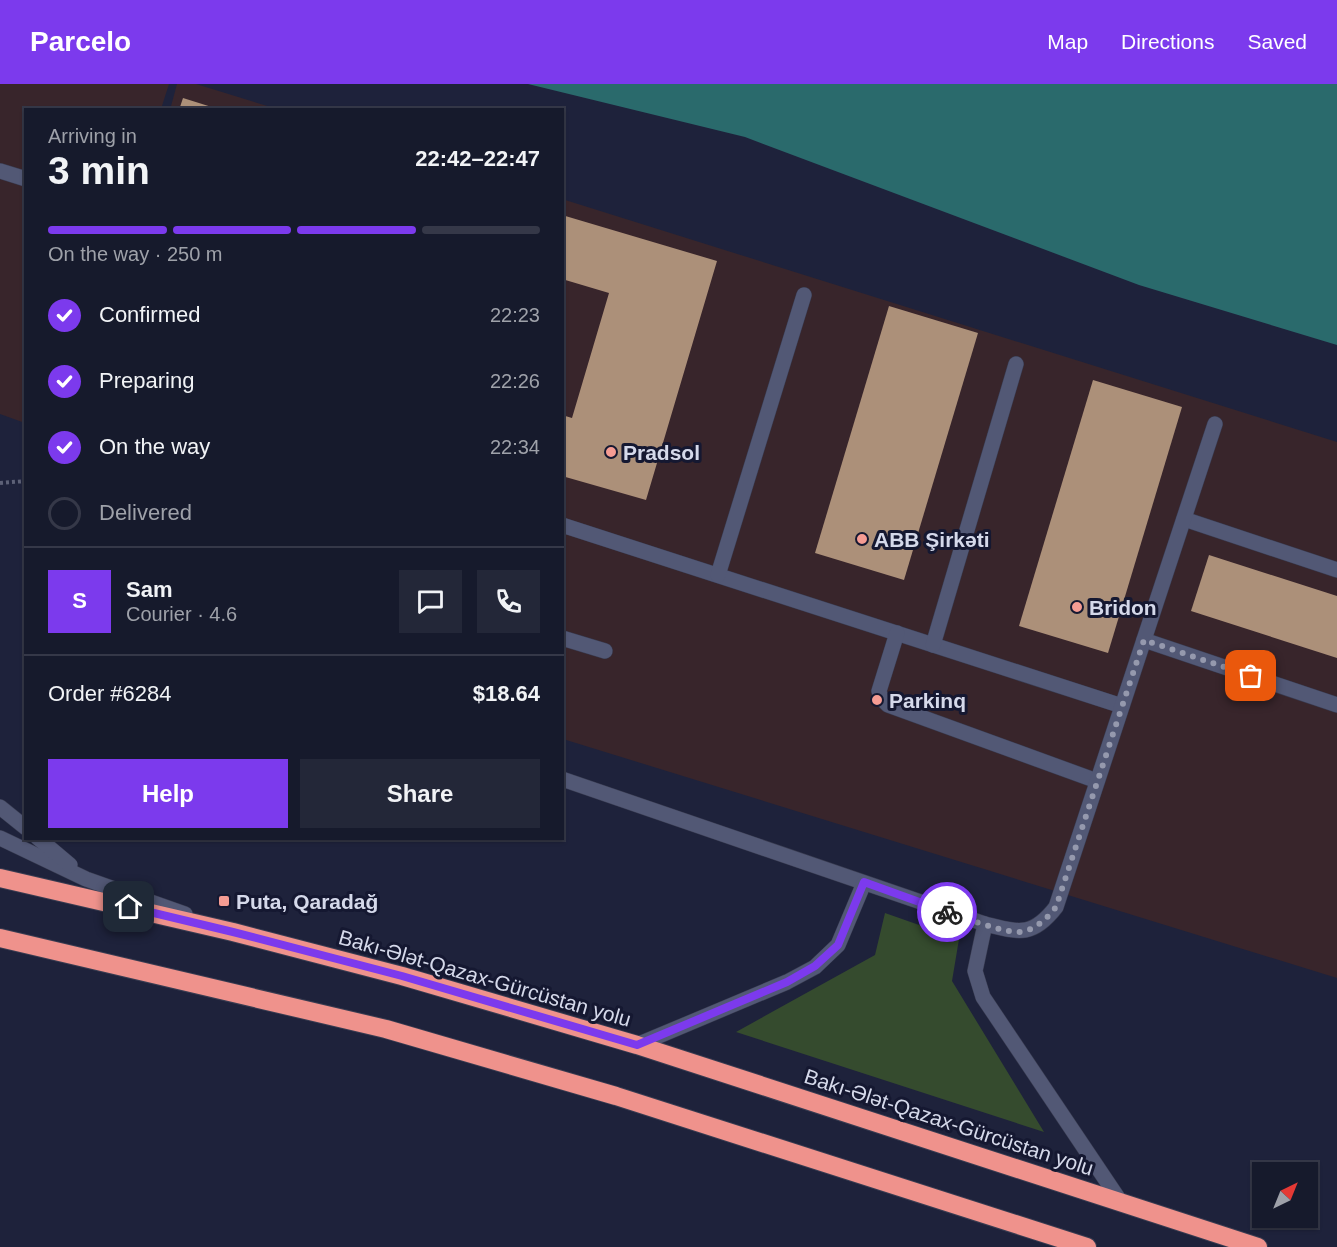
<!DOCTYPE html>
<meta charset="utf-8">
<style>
body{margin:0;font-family:Helvetica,sans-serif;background:#232738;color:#f1f3f6;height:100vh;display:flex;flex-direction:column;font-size:22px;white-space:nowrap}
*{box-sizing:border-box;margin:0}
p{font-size:20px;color:#9ea1a9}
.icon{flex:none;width:33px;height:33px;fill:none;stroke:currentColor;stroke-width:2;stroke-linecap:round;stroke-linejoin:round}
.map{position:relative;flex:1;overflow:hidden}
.side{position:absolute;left:24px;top:24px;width:540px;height:732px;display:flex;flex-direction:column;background:#161a2c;border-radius:0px;box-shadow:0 2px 4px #0004,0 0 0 2px #353848}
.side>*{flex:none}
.needle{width:39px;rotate:43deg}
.controls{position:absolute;left:1252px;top:1078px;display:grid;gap:12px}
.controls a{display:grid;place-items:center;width:66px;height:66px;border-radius:0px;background:#161a2c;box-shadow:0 2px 4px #0004,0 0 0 2px #353848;font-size:30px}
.pin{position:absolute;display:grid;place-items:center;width:51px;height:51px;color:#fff;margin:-26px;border-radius:12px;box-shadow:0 3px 9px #0006}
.courier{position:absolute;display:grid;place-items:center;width:60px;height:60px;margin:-30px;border:4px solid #7c3aed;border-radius:50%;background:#fff;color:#222;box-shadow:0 2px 8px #0007}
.overview em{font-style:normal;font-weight:700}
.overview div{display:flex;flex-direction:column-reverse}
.overview{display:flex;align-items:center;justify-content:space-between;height:102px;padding:0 24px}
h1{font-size:39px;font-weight:700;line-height:45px}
.bar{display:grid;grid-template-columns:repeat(4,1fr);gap:9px 6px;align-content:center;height:72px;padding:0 24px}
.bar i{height:8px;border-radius:4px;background:#353848}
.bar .current{background:#7c3aed}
.bar p{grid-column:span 4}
.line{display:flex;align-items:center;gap:15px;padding:0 24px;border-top:2px solid #353848}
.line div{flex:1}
.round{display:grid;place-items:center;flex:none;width:63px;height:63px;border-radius:0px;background:#232738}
ol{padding:0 24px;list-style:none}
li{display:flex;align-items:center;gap:18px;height:66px}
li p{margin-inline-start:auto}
li .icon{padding:6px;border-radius:50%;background:#7c3aed;color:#fff;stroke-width:4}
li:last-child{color:#9ea1a9}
li i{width:33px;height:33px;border:3px solid #353848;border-radius:50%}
.action{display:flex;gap:12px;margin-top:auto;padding:12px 24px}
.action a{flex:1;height:69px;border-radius:0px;background:#7c3aed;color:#fff;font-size:24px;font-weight:700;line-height:69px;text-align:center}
.action a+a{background:#232738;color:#f1f3f6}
header{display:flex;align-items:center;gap:36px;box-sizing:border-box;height:84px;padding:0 30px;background:#7c3aed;color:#fff}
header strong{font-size:28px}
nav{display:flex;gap:33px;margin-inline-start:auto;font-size:21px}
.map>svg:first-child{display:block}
</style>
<header>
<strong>Parcelo</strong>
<nav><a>Map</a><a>Directions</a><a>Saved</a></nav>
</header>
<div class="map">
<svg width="1337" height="1163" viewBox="0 0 1337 1163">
<rect width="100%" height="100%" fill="#1e223b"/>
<g fill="#38252b">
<path d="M0 0H169L161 25 26 26 25 339 0 330Z"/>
<path d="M177 0H196L277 25 170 26Z"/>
<path d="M562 115 1337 358V894L563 655Z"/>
</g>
<path fill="#354b2e" d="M885 829 959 855 952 897 1044 1048 736 948 875 871Z"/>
<path fill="#2a6a6c" d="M528 0H1337V261L1139 201 745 53Z"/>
<g fill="#ac9079">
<path d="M183 14 218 25 217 26H179Z"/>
<path d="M562 131 717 177 646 416 562 392V331L572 334 609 209 562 195Z"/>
<path d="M889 222 978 249 904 496 815 469Z"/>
<path d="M1093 296 1182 323 1108 569 1019 542Z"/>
<path d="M1209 471 1337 512V574L1191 527Z"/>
</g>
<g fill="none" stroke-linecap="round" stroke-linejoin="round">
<g stroke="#393c51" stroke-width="16">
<g id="minor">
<path d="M0 87 26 95"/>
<path d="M1184 435 1337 486"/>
<path d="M562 441 1122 622"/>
<path d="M718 491 804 211"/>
<path d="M897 549 879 607 881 614 888 621 1097 697"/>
<path d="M562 554 605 567"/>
<path d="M1144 556 1337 621"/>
<path d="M933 561 1016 280"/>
<path d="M562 695 985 840C1018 848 1032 854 1056 823L1215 340"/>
<path d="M0 723 26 744"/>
<path d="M0 754 86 795 185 830"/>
<path d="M38 754 70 781"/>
<path d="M985 840 975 887 983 913 1120 1117"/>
<path d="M637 961 787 898 815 883 838 861 864 799"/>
</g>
</g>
<g stroke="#393c51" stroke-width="20">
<g id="highway">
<path d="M0 794 233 848 402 892 637 961 1258 1163"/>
<path d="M0 854 386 945 616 1012 1087 1163"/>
</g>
</g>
<path stroke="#5d6177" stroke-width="4" stroke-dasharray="3 3" stroke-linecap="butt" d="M0 399 26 397"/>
<use href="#minor" stroke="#525875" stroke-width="15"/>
<use href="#highway" stroke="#ef928c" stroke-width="18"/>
</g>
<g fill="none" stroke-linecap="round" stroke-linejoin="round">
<path stroke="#9599ad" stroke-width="6" stroke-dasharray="0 10.8" d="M947 828C967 834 997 847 1017 848 1033 848 1047 835 1056 823L1144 556 1251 592"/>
<path stroke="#7c3aed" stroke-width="8" d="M129 823 233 848 402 892 637 961 787 898 815 882 838 861 864 798 947 828"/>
</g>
<g fill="#f59c93" stroke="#151831" stroke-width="2">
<circle cx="611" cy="368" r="6"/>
<circle cx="862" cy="455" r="6"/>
<circle cx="1077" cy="523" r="6"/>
<circle cx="877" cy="616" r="6"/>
<rect x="218" y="811" width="12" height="12" rx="3"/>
</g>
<g text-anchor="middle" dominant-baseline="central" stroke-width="6" stroke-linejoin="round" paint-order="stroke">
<g font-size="21" font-weight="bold" fill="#d5d9ea" stroke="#151831" text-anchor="start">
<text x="623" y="368">Pradsol</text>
<text x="874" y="455">ABB Şirkəti</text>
<text x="1089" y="523">Bridon</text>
<text x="889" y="616">Parkinq</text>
<text x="236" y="817">Puta, Qaradağ</text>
</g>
<g font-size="21" fill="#d5d9ea" stroke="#151831">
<text transform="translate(485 894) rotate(16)">Bakı-Ələt-Qazax-Gürcüstan yolu</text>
<text transform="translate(949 1038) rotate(18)">Bakı-Ələt-Qazax-Gürcüstan yolu</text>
</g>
</g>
</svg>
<div class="controls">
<a><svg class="needle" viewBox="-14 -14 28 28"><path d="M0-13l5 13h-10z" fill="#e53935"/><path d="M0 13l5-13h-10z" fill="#9ea1a9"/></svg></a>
</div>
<div class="pin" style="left:1251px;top:592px;background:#ea580c"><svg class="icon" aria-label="bag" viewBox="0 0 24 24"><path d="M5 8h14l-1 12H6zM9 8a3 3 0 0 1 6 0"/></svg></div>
<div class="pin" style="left:129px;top:823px;background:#1f2937"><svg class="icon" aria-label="home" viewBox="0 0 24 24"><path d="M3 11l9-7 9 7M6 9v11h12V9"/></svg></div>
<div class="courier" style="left:947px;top:828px"><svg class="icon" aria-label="bike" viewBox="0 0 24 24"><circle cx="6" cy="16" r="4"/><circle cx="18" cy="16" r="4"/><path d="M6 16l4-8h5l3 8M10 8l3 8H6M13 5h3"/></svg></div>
<section class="side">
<div class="overview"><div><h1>3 min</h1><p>Arriving in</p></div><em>22:42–22:47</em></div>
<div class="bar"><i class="current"></i><i class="current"></i><i class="current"></i><i></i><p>On the way · 250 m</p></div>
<ol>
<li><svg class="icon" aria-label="check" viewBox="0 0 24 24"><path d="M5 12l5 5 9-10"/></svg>Confirmed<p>22:23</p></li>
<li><svg class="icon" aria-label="check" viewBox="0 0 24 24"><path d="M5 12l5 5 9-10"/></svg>Preparing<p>22:26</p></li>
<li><svg class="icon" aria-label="check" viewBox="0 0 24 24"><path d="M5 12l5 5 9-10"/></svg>On the way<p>22:34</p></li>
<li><i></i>Delivered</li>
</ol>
<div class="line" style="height:108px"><b class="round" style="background:#7c3aed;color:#fff">S</b><div><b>Sam</b><p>Courier · 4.6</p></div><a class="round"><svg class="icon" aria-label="chat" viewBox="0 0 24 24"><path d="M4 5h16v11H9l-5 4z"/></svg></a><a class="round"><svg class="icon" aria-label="phone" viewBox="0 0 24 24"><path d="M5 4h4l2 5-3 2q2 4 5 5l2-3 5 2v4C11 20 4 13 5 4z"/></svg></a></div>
<div class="line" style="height:78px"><div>Order #6284</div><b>$18.64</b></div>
<div class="action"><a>Help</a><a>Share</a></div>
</section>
</div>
